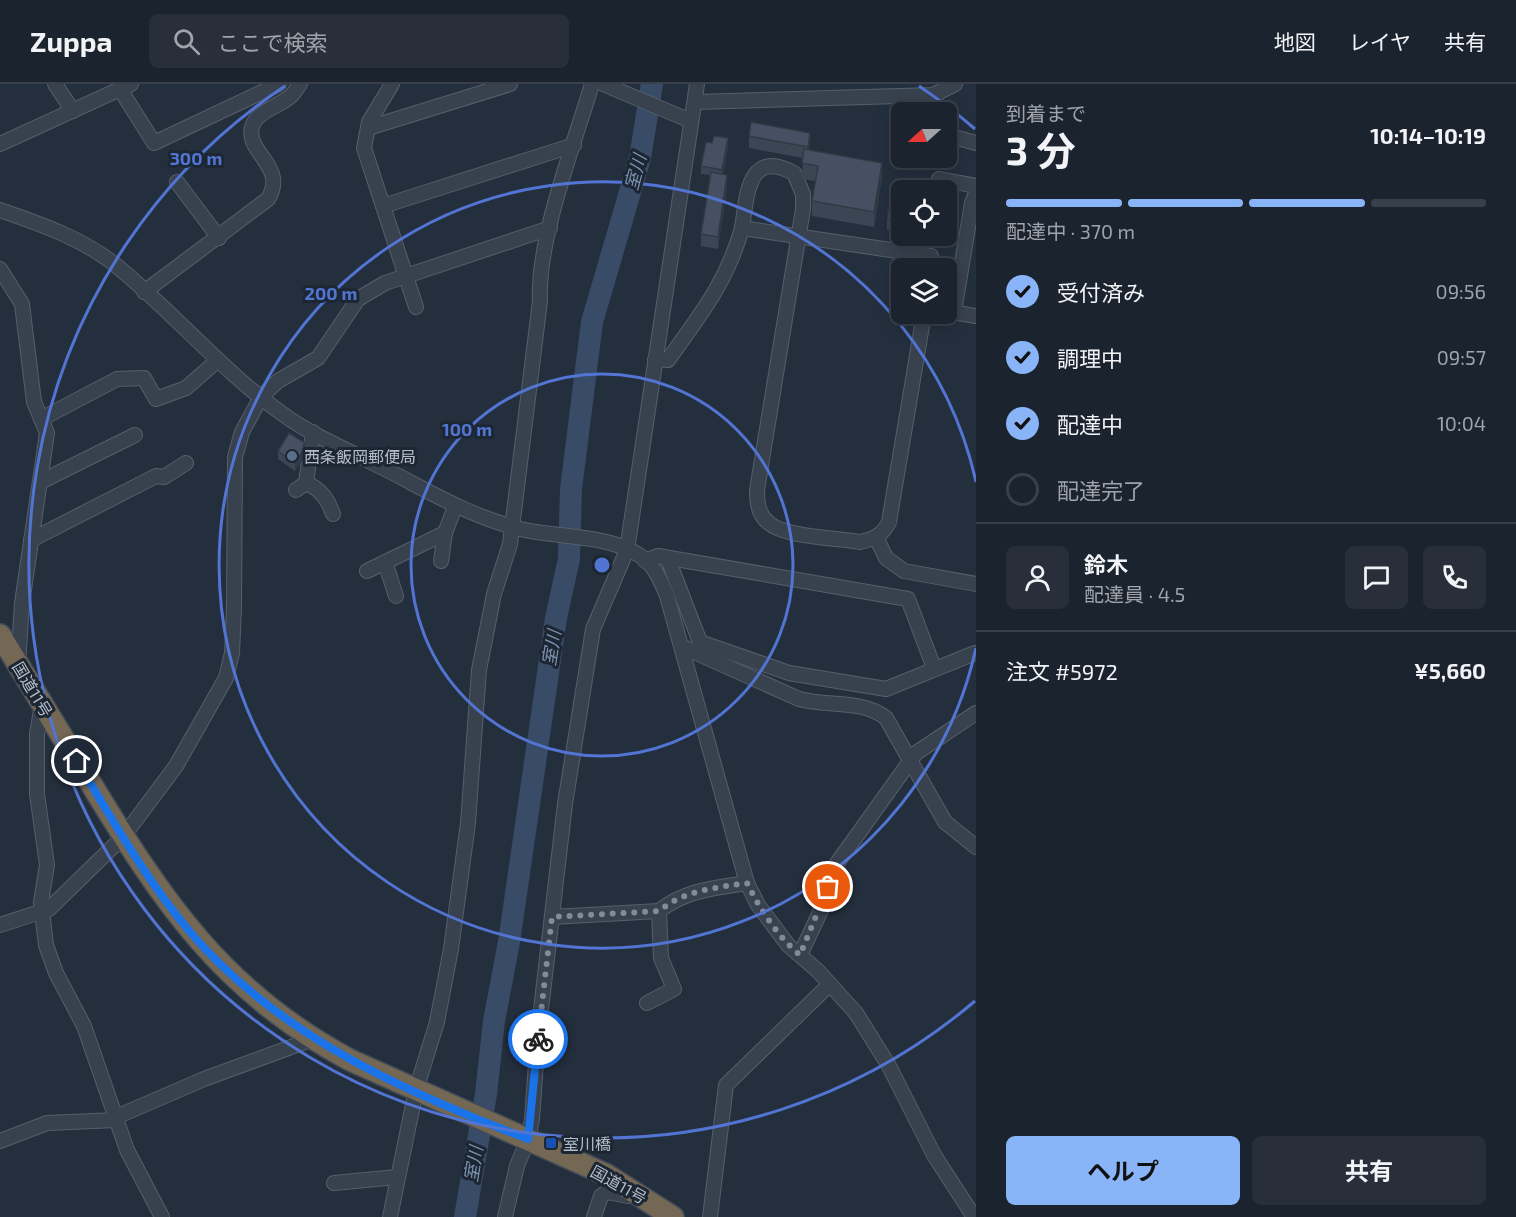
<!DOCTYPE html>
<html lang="ja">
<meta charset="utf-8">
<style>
body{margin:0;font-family:"Exo 2","Noto Sans JP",sans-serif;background:#282f3a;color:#f1f3f6;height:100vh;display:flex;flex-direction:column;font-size:22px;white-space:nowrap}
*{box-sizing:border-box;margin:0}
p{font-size:20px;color:#a0a4aa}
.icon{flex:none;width:33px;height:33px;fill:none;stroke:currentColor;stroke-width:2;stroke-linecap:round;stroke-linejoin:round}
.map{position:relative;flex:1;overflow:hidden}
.panel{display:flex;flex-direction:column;background:#1b232e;width:540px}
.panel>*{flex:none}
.needle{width:39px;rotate:249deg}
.buttons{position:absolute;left:891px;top:18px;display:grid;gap:12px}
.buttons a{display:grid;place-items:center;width:66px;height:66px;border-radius:9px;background:#1b232e;box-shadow:0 3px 15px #0003,0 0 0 2px #39404a;font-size:30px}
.pin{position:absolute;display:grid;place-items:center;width:51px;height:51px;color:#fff;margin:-26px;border:3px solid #fff;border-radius:50%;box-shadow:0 2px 6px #0007}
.courier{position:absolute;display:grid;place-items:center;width:60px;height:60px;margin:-30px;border:4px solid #1a73e8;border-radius:50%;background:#fff;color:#222;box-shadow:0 2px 8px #0007}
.summary em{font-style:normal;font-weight:700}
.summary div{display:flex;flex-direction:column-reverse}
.summary{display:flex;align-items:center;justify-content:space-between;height:102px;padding:0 30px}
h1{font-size:39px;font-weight:700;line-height:45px}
.bar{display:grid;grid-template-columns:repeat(4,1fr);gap:9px 6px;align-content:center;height:72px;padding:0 30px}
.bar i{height:8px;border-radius:4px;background:#39404a}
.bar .current{background:#8ab4f8}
.bar p{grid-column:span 4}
.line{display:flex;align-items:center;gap:15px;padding:0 30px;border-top:2px solid #39404a}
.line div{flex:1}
.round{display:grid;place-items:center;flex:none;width:63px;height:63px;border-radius:9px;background:#282f3a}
ol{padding:0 30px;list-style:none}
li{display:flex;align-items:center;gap:18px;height:66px}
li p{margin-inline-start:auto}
li .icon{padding:6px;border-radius:50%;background:#8ab4f8;color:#111;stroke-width:4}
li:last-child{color:#a0a4aa}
li i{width:33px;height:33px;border:3px solid #39404a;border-radius:50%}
.cta{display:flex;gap:12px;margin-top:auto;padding:12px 30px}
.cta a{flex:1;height:69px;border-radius:9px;background:#8ab4f8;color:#111;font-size:24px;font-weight:700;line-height:69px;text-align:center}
.cta a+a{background:#282f3a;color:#f1f3f6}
header{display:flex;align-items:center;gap:36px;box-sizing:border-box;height:84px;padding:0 30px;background:#1b232e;border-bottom:2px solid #39404a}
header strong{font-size:28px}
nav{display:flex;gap:33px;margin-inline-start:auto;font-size:21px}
.search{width:420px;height:54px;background:#282f3a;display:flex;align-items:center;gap:15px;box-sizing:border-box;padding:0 21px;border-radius:9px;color:#a0a4aa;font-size:22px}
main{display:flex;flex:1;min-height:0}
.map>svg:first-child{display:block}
</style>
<header>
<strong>Zuppa</strong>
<div class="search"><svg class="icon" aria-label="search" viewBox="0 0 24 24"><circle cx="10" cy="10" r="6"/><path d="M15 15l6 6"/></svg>ここで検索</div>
<nav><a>地図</a><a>レイヤ</a><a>共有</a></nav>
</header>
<main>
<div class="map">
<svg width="976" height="1133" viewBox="0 0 976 1133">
<rect width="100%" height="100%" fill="#242f3e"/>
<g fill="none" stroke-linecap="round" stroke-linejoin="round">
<path stroke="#394c67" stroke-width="22" d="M465 1133 486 1010 494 937 509 858 556 534 569 475 571 405 592 238 640 74 652 0"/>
<g stroke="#565f6c" stroke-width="16">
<g id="minor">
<path d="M55 0 73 27"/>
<path d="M392 0 369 38 364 64 416 223"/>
<path d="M603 0 691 37"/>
<path d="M120 5 154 59 279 0"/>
<path d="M933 11 939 28"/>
<path d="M695 18 933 11 955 0"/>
<path d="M368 44 510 0"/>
<path d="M946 46 954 53 976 59"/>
<path d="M0 60 131 0"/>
<path d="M939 95 976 102"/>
<path d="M177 98 219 154"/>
<path d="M383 122 574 61"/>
<path d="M0 126C41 140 84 155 118 183 175 230 223 288 284 331 320 357 369 375 408 397 446 417 478 434 520 445 558 454 606 450 639 471 654 480 661 497 667 512L747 799 758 821 788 861 818 887 856 929 889 982 934 1071 974 1133"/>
<path d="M742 144C747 113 747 64 794 89L803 110V125L757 406C757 418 758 431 769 439 784 453 838 454 859 458 873 456 883 451 889 438L924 230"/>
<path d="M0 185 22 220 34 318 47 349 22 519 18 580"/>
<path d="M144 208 268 115C288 82 245 69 252 43 256 27 281 22 292 11 295 8 297 4 300 0"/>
<path d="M946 227 976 232"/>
<path d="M954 228 972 119 976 109"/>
<path d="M655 275 668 276C700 231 727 198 742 144L931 172 930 184"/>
<path d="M41 335 117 295 144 294 156 315 186 304 218 276"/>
<path d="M40 398 135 351"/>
<path d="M306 399 313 348"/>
<path d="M296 406 306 399C321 405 328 416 333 430"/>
<path d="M876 453 886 474 904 487 976 500"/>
<path d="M31 456 156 392 164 393 186 379"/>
<path d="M668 475 700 558 789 589 886 605 975 569"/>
<path d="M441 477 445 449"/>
<path d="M645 477 658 472 908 515 934 584"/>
<path d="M385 478 396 512"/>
<path d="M367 487 445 449 455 423"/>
<path d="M681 562 799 615C828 623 862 615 886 634L945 738 976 763"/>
<path d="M42 620 37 650V710L47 781 41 818 46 861 56 889 84 942 127 1066 162 1133"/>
<path d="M552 833 659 827"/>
<path d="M0 841 49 825 123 753 176 682 226 594 232 569 234 524 235 373 242 348 261 313 278 297 318 274 358 215 385 199 550 144"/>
<path d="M800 871 822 824 835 782 916 669 976 629"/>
<path d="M647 919 674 905 661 874 659 827C685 806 715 804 747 799"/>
<path d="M116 1033 204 995 313 955"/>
<path d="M0 1057 47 1039 117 1036"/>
<path d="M334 1099 397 1093"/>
<path d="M390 1133 416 1006 437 938 451 865 468 739 479 586 494 510 510 460 540 217C537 155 574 61 592 0"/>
<path d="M505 1133 517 1082 528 1055 532 1035 538 951 565 720 593 545 627 466 697 0"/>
<path d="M594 1133 601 1112 607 1108 628 1112 635 1110"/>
<path d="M710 1133 726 1001 830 900"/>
</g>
</g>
<g stroke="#434c59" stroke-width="24">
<path id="highway" d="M0 551C30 600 60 649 90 698 163 818 223 908 350 976L607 1091 673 1133"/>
</g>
<use href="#minor" stroke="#38414e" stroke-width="14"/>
<use href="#highway" stroke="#746855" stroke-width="21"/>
</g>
<g fill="#3b4654">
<path d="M749 52 810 60 809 66 882 94 874 143 812 132V117L815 97 802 95 803 74 749 64Z"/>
<path d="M728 62 723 91 727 103 718 165 701 162V150L710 91 701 90V82Z"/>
<path d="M902 109V149L887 146V135Z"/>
<path d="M305 359V372L295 387 278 375V367Z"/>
</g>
<g fill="#303945">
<path d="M810 49V60L808 74V63Z"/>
<path d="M728 54V62L722 94V86Z"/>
<path d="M882 79V94L874 143V128Z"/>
<path d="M727 91V103L718 165V153Z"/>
<path d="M305 359V372L295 387V379Z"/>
</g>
<g fill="#455162" stroke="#303945" stroke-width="1.5">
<path d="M751 38 810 49 808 63 749 52Z"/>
<path d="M714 52 728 54 722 86 701 82 706 58 712 59Z"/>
<path d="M804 65 882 79 874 128 812 117 818 82 802 79Z"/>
<path d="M711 88 727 91 718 153 701 150Z"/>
<path d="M891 107 902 109V137L887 135Z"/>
<path d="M289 349 305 359 303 362 305 364 295 379 278 367Z"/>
</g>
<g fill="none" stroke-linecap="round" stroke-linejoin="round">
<path stroke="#828b98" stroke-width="6" stroke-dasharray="0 10.8" d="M538 955 552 833 659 827C685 806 715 804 747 799 760 825 777 852 800 871L828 803"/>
<path stroke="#1a73e8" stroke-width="8" d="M77 677C112 735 146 796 190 848 278 951 404 1008 528 1055L538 955"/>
</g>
<g fill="none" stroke="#5274d3" stroke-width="3">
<circle cx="602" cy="481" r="191"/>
<path d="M976 564A383 383 0 1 1 976 398"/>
<path d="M975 917A574 574 0 1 1 285 2M919 2A574 574 0 0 1 975 45"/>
</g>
<circle fill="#5c6f8a" stroke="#1d2633" stroke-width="2" cx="292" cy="372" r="6"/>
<rect fill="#1a4fb4" stroke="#1d2633" stroke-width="2" x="545" y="1053" width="12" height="12" rx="3"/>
<g text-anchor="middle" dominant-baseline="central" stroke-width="6" stroke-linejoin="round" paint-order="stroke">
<g font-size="16" fill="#b4bcc9" stroke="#1d2633" text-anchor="start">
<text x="304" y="372">西条飯岡郵便局</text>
<text x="563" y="1059">室川橋</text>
</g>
<g font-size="16" fill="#b4bcc9" stroke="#1d2633">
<text transform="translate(33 605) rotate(59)">国道11号</text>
<text transform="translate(619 1100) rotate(29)">国道11号</text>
</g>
<g font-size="18" font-style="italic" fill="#7c92b1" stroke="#1d2633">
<text transform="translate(635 88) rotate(-75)">室川</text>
<text transform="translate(551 564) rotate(-81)">室川</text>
<text transform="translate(473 1080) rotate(-81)">室川</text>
</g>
</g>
<circle cx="602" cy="481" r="9" fill="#5274d3" stroke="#1d2633" stroke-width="3"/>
<g font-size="18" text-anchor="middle" font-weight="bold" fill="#5274d3" stroke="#1d2633" stroke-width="6" stroke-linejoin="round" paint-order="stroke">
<text x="196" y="81">300 m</text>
<text x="331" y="216">200 m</text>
<text x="467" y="352">100 m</text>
</g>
</svg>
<div class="buttons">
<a><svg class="needle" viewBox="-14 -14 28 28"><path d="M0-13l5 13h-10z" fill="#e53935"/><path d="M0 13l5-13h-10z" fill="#a0a4aa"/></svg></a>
<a><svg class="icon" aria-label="locate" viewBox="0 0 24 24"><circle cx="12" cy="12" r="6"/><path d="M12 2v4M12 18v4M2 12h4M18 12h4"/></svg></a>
<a><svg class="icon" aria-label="layers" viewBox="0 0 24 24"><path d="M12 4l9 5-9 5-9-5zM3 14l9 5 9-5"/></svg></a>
</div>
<div class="pin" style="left:828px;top:803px;background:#ea580c"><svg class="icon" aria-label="bag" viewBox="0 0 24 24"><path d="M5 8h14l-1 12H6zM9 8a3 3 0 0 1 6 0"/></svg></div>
<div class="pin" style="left:77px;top:677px;background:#1f2937"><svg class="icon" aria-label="home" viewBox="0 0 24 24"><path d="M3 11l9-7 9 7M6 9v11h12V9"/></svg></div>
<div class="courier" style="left:538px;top:955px"><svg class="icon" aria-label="bike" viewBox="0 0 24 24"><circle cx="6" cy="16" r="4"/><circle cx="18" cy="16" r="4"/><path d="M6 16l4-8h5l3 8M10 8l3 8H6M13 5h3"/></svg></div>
</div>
<section class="panel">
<div class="summary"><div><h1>3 分</h1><p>到着まで</p></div><em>10:14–10:19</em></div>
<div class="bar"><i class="current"></i><i class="current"></i><i class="current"></i><i></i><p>配達中 · 370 m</p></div>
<ol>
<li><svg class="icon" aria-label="check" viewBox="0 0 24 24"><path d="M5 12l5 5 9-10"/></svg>受付済み<p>09:56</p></li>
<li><svg class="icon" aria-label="check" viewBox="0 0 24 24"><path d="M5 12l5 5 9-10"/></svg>調理中<p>09:57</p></li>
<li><svg class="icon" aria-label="check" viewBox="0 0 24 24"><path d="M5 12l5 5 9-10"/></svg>配達中<p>10:04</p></li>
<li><i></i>配達完了</li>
</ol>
<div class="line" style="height:108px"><a class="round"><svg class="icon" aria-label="person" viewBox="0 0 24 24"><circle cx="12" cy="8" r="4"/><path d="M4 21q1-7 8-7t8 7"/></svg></a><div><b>鈴木</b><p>配達員 · 4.5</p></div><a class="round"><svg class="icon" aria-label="chat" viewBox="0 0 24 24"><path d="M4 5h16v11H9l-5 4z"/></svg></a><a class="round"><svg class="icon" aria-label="phone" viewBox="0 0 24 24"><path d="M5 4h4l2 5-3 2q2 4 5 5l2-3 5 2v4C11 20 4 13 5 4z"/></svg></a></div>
<div class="line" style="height:78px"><div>注文 #5972</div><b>¥5,660</b></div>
<div class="cta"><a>ヘルプ</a><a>共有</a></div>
</section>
</main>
